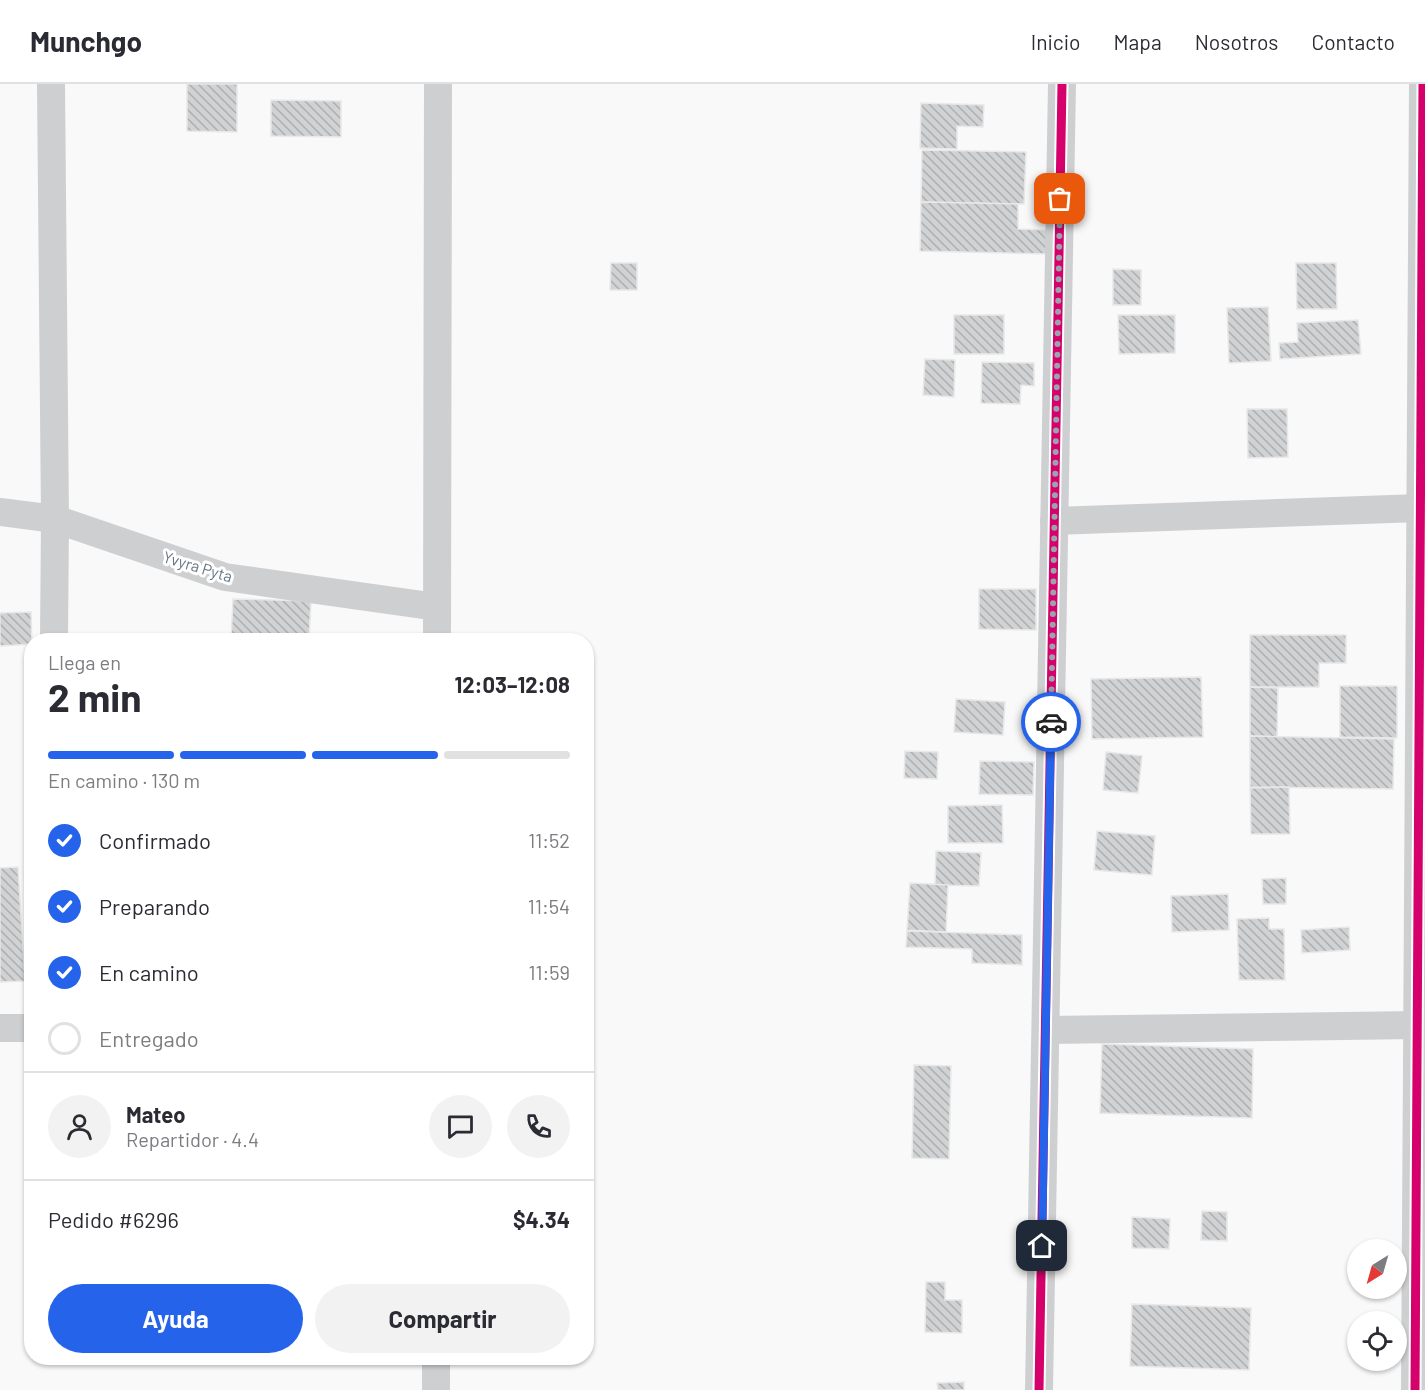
<!DOCTYPE html>
<html lang="es">
<meta charset="utf-8">
<style>
body{margin:0;font-family:Barlow,sans-serif;background:#f2f2f3;color:#2b2b33;height:100vh;display:flex;flex-direction:column;font-size:22px;white-space:nowrap}
*{box-sizing:border-box;margin:0}
p{font-size:20px;color:#7c7c81}
.icon{flex:none;width:33px;height:33px;fill:none;stroke:currentColor;stroke-width:2;stroke-linecap:round;stroke-linejoin:round}
.map{position:relative;flex:1;overflow:hidden}
.sheet{position:absolute;left:24px;top:549px;width:570px;height:732px;display:flex;flex-direction:column;background:#fff;border-radius:24px;box-shadow:0 2px 4px #0004}
.sheet>*{flex:none}
.needle{width:39px;rotate:217deg}
.controls{position:absolute;left:1347px;top:1155px;display:grid;gap:12px}
.controls a{display:grid;place-items:center;width:60px;height:60px;border-radius:50%;background:#fff;box-shadow:0 2px 4px #0004;font-size:30px}
.pin{position:absolute;display:grid;place-items:center;width:51px;height:51px;color:#fff;margin:-26px;border-radius:12px;box-shadow:0 3px 9px #0006}
.courier{position:absolute;display:grid;place-items:center;width:60px;height:60px;margin:-30px;border:4px solid #2563eb;border-radius:50%;background:#fff;color:#222;box-shadow:0 2px 8px #0007}
.head em{font-style:normal;font-weight:700}
.head div{display:flex;flex-direction:column-reverse}
.head{display:flex;align-items:center;justify-content:space-between;height:102px;padding:0 24px}
h1{font-size:39px;font-weight:700;line-height:45px}
.bar{display:grid;grid-template-columns:repeat(4,1fr);gap:9px 6px;align-content:center;height:72px;padding:0 24px}
.bar i{height:8px;border-radius:4px;background:#e1e1e2}
.bar .active{background:#2563eb}
.bar p{grid-column:span 4}
.line{display:flex;align-items:center;gap:15px;padding:0 24px;border-top:2px solid #e1e1e2}
.line div{flex:1}
.round{display:grid;place-items:center;flex:none;width:63px;height:63px;border-radius:32px;background:#f2f2f3}
ol{padding:0 24px;list-style:none}
li{display:flex;align-items:center;gap:18px;height:66px}
li p{margin-inline-start:auto}
li .icon{padding:6px;border-radius:50%;background:#2563eb;color:#fff;stroke-width:4}
li:last-child{color:#7c7c81}
li i{width:33px;height:33px;border:3px solid #e1e1e2;border-radius:50%}
.primary-button{display:flex;gap:12px;margin-top:auto;padding:12px 24px}
.primary-button a{flex:1;height:69px;border-radius:36px;background:#2563eb;color:#fff;font-size:24px;font-weight:700;line-height:69px;text-align:center}
.primary-button a+a{background:#f2f2f3;color:#2b2b33}
header{display:flex;align-items:center;gap:36px;box-sizing:border-box;height:84px;padding:0 30px;background:#fff;border-bottom:2px solid #e1e1e2}
header strong{font-size:28px}
nav{display:flex;gap:33px;margin-inline-start:auto;font-size:21px}
.map>svg:first-child{display:block}
</style>
<header>
<strong>Munchgo</strong>
<nav><a>Inicio</a><a>Mapa</a><a>Nosotros</a><a>Contacto</a></nav>
</header>
<div class="map">
<svg width="1425" height="1306" viewBox="0 0 1425 1306">
<defs>
<pattern id="building-back-hatch" width="6" height="6" patternUnits="userSpaceOnUse" patternTransform="scale(1.5)"><rect width="6" height="6" fill="#d0d2d3"/><path d="M-1 5l2 2M0 0l6 6M5-1l2 2" fill="none" stroke="#acafb1"/></pattern>
</defs>
<rect width="100%" height="100%" fill="#f9f9f9"/>
<g fill="url(#building-back-hatch)" stroke="#e8e8e8" stroke-width="1.5">
<path d="M187 0H237V48L187 47Z"/>
<path d="M271 16 341 17V53L271 52Z"/>
<path d="M921 19 984 21 983 43 957 42V65L920 64Z"/>
<path d="M922 66 1026 68 1024 120 921 118Z"/>
<path d="M921 118 1018 120V145L1048 146 1047 170 920 167Z"/>
<path d="M611 179H637V206H610Z"/>
<path d="M1296 179H1336L1337 225H1297Z"/>
<path d="M1113 185 1141 186V221H1113Z"/>
<path d="M1268 223 1271 277 1229 279 1227 224Z"/>
<rect x="954" y="231" width="50" height="39"/>
<path d="M1118 231H1175V269L1119 270Z"/>
<path d="M1358 236 1361 270 1280 275 1279 259 1298 258 1297 239Z"/>
<path d="M925 275 955 276 954 313 923 311Z"/>
<path d="M982 278 1034 279V302L1021 301 1020 320 981 319Z"/>
<path d="M1247 325H1287L1288 373 1248 374Z"/>
<path d="M979 505H1036V546L979 545Z"/>
<path d="M233 515 311 517 309 556H231Z"/>
<path d="M31 528 32 560 0 562V529Z"/>
<path d="M1250 551H1346V579H1319V603H1250Z"/>
<path d="M169 554 229 556H169Z"/>
<path d="M1201 593 1203 653 1092 655 1091 595Z"/>
<path d="M1340 602H1397V654L1340 653Z"/>
<path d="M1250 603 1278 604 1277 653 1250 652Z"/>
<path d="M956 615 1005 618 1003 651 954 648Z"/>
<path d="M1250 652 1394 655 1393 705 1250 703Z"/>
<path d="M905 667 938 668 937 695 904 694Z"/>
<path d="M1106 668 1142 672 1138 709 1103 706Z"/>
<path d="M980 677 1034 678 1033 711 979 710Z"/>
<path d="M1289 703 1290 750H1251L1250 704Z"/>
<path d="M1002 721 1003 759H948V722Z"/>
<path d="M1097 747 1155 752 1152 791 1094 786Z"/>
<path d="M936 767 981 769 979 802 935 801Z"/>
<path d="M18 783 25 897 0 898V784Z"/>
<path d="M1286 794V820H1263L1262 795Z"/>
<path d="M910 799 948 801 946 848 907 846Z"/>
<path d="M1228 810 1229 846 1172 848 1171 812Z"/>
<path d="M1269 834V845H1284L1285 896H1239L1237 835Z"/>
<path d="M1349 843 1350 866 1302 869 1301 846Z"/>
<path d="M907 847 1022 851V881L972 879V865L906 863Z"/>
<path d="M1102 960 1253 965 1252 1034 1100 1029Z"/>
<path d="M914 981 951 982 949 1075 912 1074Z"/>
<path d="M1202 1127 1227 1128V1157L1201 1156Z"/>
<path d="M1132 1133 1170 1135 1169 1165 1132 1164Z"/>
<path d="M926 1198H945V1216H962V1249L925 1248Z"/>
<path d="M1132 1220 1251 1224 1249 1286 1130 1282Z"/>
<path d="M964 1298V1306H938L937 1299Z"/>
</g>
<g fill="none" stroke-linecap="round" stroke-linejoin="round">
<g stroke="#cecfd0" stroke-width="28">
<path d="M51 0 55 435 54 556"/>
<path d="M0 428 55 435 225 493 437 523"/>
<path d="M1054 437 1420 424"/>
<path d="M437 556 438 0"/>
<path d="M0 944H32"/>
<path d="M1046 946 1418 941"/>
<path d="M436 1306V1274"/>
<path d="M1039 1306 1062 0"/>
<path d="M1415 1306 1423 0"/>
</g>
<g stroke="#fff" stroke-width="13">
<g id="cycleway">
<path d="M1039 1306 1062 0"/>
<path d="M1415 1306 1423 0"/>
</g>
</g>
<use href="#cycleway" stroke="#d6006c" stroke-width="9"/>
</g>
<g fill="none" stroke-linecap="round" stroke-linejoin="round">
<path stroke="#99a4ac" stroke-width="6" stroke-dasharray="0 10.8" d="M1051 638 1060 115"/>
<path stroke="#2563eb" stroke-width="8" d="M1042 1162 1051 638"/>
</g>
<g text-anchor="middle" dominant-baseline="central" stroke-width="6" stroke-linejoin="round" paint-order="stroke">
<g font-size="16" fill="#657683" stroke="#fff">
<text transform="translate(198 482) rotate(17)">Yvyra Pyta</text>
</g>
</g>
</svg>
<div class="controls">
<a><svg class="needle" viewBox="-14 -14 28 28"><path d="M0-13l5 13h-10z" fill="#e53935"/><path d="M0 13l5-13h-10z" fill="#7c7c81"/></svg></a>
<a><svg class="icon" aria-label="locate" viewBox="0 0 24 24"><circle cx="12" cy="12" r="6"/><path d="M12 2v4M12 18v4M2 12h4M18 12h4"/></svg></a>
</div>
<div class="pin" style="left:1060px;top:115px;background:#ea580c"><svg class="icon" aria-label="bag" viewBox="0 0 24 24"><path d="M5 8h14l-1 12H6zM9 8a3 3 0 0 1 6 0"/></svg></div>
<div class="pin" style="left:1042px;top:1162px;background:#1f2937"><svg class="icon" aria-label="home" viewBox="0 0 24 24"><path d="M3 11l9-7 9 7M6 9v11h12V9"/></svg></div>
<div class="courier" style="left:1051px;top:638px"><svg class="icon" aria-label="car" viewBox="0 0 24 24"><path d="M5 17H2v-5l4-1 3-4h7l3 4 3 1v5h-3M9 17h6M6 11h13"/><circle cx="7" cy="17" r="2"/><circle cx="17" cy="17" r="2"/></svg></div>
<section class="sheet">
<div class="head"><div><h1>2 min</h1><p>Llega en</p></div><em>12:03–12:08</em></div>
<div class="bar"><i class="active"></i><i class="active"></i><i class="active"></i><i></i><p>En camino · 130 m</p></div>
<ol>
<li><svg class="icon" aria-label="check" viewBox="0 0 24 24"><path d="M5 12l5 5 9-10"/></svg>Confirmado<p>11:52</p></li>
<li><svg class="icon" aria-label="check" viewBox="0 0 24 24"><path d="M5 12l5 5 9-10"/></svg>Preparando<p>11:54</p></li>
<li><svg class="icon" aria-label="check" viewBox="0 0 24 24"><path d="M5 12l5 5 9-10"/></svg>En camino<p>11:59</p></li>
<li><i></i>Entregado</li>
</ol>
<div class="line" style="height:108px"><a class="round"><svg class="icon" aria-label="person" viewBox="0 0 24 24"><circle cx="12" cy="8" r="4"/><path d="M4 21q1-7 8-7t8 7"/></svg></a><div><b>Mateo</b><p>Repartidor · 4.4</p></div><a class="round"><svg class="icon" aria-label="chat" viewBox="0 0 24 24"><path d="M4 5h16v11H9l-5 4z"/></svg></a><a class="round"><svg class="icon" aria-label="phone" viewBox="0 0 24 24"><path d="M5 4h4l2 5-3 2q2 4 5 5l2-3 5 2v4C11 20 4 13 5 4z"/></svg></a></div>
<div class="line" style="height:78px"><div>Pedido #6296</div><b>$4.34</b></div>
<div class="primary-button"><a>Ayuda</a><a>Compartir</a></div>
</section>
</div>
